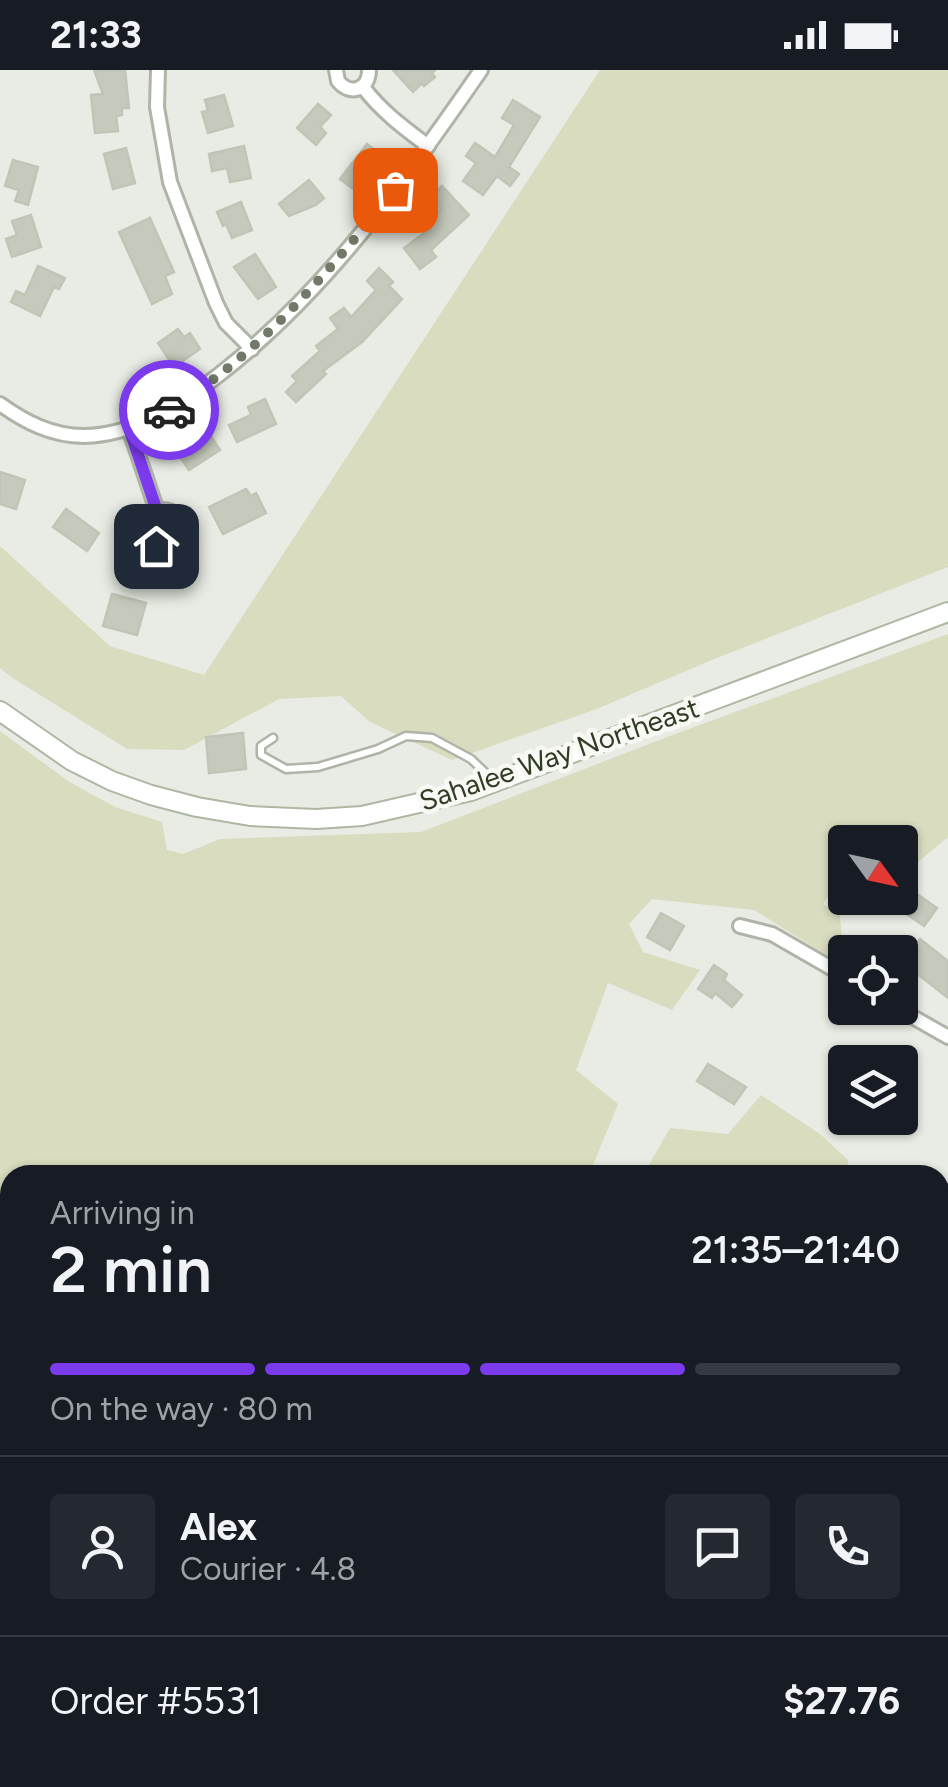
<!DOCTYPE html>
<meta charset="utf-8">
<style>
body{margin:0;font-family:Figtree,sans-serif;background:#242831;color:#f1f3f6;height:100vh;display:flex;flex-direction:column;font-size:38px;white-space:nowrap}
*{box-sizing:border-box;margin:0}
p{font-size:32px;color:#9ea1a6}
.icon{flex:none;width:55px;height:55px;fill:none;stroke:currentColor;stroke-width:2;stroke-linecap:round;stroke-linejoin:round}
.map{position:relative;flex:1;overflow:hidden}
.side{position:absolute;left:0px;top:1095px;width:950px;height:622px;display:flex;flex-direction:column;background:#171b24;border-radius:30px 30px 0 0;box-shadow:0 2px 8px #0004}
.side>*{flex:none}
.needle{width:65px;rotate:123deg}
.fabs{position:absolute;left:828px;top:755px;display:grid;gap:20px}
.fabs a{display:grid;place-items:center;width:90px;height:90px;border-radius:10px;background:#171b24;box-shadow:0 2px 8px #0004;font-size:50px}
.pin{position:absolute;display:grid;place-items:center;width:85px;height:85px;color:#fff;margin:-42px;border-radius:20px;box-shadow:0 5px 15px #0006}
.courier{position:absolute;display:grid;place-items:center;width:100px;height:100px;margin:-50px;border:8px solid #7c3aed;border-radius:50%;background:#fff;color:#222;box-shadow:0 2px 12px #0007}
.summary em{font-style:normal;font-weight:600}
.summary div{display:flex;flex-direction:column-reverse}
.summary{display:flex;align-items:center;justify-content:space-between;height:170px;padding:0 50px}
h1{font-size:65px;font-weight:600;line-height:75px}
.bar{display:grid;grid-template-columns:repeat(4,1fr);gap:15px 10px;align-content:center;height:120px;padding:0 50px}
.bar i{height:12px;border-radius:8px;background:#363941}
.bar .current{background:#7c3aed}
.bar p{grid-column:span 4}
.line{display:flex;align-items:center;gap:25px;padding:0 50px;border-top:2px solid #363941}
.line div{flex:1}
.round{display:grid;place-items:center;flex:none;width:105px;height:105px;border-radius:10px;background:#242831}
.status{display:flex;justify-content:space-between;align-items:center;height:70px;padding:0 50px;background:#171b24;direction:ltr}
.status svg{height:28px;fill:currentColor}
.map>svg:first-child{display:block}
</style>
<div class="status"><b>21:33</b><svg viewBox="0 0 49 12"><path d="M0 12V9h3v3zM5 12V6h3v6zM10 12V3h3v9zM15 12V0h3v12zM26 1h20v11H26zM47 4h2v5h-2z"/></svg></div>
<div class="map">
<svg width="948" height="1717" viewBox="0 0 948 1717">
<rect width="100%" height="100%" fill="#e9ece4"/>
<g fill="#d9dcbf">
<path d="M600 0H948V497L712 590 594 640 452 690 370 652 341 626 279 629 184 680 127 679 11 607 0 598V476L110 576 204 605Z"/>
<path d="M948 564V767L900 807V772H845V816L837 812 823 834 840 844 843 885 836 891 754 840 652 829 629 854 643 882 700 900 672 940 608 913 576 1000 618 1034 589 1105H10V1248L0 1247V661L68 711 115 737 162 752 167 780 183 784 220 769 421 762 675 664Z"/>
<path d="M761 1025 820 1064 848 1090 847 1105H669L647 1098 670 1058 728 1064Z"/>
<path d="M948 1314V1547L940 1552V1315Z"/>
<path d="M0 1419 10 1426V1708H417L411 1717H0Z"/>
<path d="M948 1592V1717H756L771 1708H940V1597Z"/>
<path d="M440 1708H698L683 1717H433Z"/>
</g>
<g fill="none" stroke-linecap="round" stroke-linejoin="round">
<g stroke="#92cd90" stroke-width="5">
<path d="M940 1389 948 1369"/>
<path d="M0 1560 10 1566"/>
<path d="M309 1708 320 1717"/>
<path d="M380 1708 386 1717"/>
<path d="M343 1717 359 1715 374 1708"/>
<path d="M553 1717 562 1708"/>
</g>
</g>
<g fill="#c5cabc" stroke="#c0c6b7" stroke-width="2.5">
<path d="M94 0H125L129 38H122V45L116 46 118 61 95 63 91 25 103 24Z"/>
<path d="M393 0H435L432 3 435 7 424 16 422 13 413 22Z"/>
<path d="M224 25 233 56 208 63 202 42 208 41 205 30Z"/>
<path d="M513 30 540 47 509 97 519 104 510 116 497 106 483 125 463 111 476 93 466 86 475 73 495 87 514 55 502 48Z"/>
<path d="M318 34 331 45 320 57 326 63 316 75 297 58Z"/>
<path d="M367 74 384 87 379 94 382 96 360 124 340 109Z"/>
<path d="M244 76 251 108 230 112 227 98 212 101 209 84Z"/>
<path d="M126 78 135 113 113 119 104 84Z"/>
<path d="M13 90 38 97 28 135 15 131 19 120 5 116Z"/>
<path d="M309 110 324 128 316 135 289 146 279 134Z"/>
<path d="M442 116 469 145 431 180 436 187 420 199 404 178 431 158 426 152 441 139 430 127Z"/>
<path d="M241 132 252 160 232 168 226 154 223 156 217 142Z"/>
<path d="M31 145 41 177 12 187 6 169 17 165 12 151Z"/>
<path d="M150 148 174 202 165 206 172 224 152 234 119 162Z"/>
<path d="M255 184 276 217 258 229 234 197Z"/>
<path d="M38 196 65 208 59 219 54 217 40 246 11 232 16 221 25 225Z"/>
<path d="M379 198 393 212 389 216 402 229 362 272 323 301 326 304 296 332 286 322 297 311 292 306 320 281 316 276 338 259 330 248 344 238 351 247 376 220 367 211Z"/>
<path d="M178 259 184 267 190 263 200 279 174 297 158 273Z"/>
<path d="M265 329 276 354 237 372 229 355 251 345 248 337Z"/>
<path d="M207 360 220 380 189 400 172 375 187 365 190 371Z"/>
<path d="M0 402 25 410 16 439 0 434Z"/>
<path d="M246 419 251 426 256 423 266 443 223 464 209 437Z"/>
<path d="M66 439 99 463 87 481 53 457Z"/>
<path d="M112 524 146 533 137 565 103 556Z"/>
<path d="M243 663 246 699 209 703 206 667Z"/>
<path d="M914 822 937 838 924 856 901 840Z"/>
<path d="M661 843 684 856 670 880 647 867Z"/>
<path d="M920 869 948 891V928L915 902 912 906 900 897Z"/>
<path d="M714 895 727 904 724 910 742 925 732 937 715 923 712 928 698 919Z"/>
<path d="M708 994 746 1017 734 1034 697 1011Z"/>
</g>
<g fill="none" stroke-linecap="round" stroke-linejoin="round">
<g stroke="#aeb4a7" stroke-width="11">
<path id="service" d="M273 668 261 676V685L286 699 318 697 378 679 406 666 432 668 471 689 494 711"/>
</g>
<g stroke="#aeb4a7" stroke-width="18">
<g id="minor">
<path d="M158 0 157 37 170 112 216 233 226 253 252 279"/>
<path d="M336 0 338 11C350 26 369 20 369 0"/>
<path d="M363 17C381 41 404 58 428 76"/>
<path d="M0 334C25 352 52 366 84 366 136 365 180 335 220 304 326 222 405 110 481 0"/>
<path d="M129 358 157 441"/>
<circle cx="163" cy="459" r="19"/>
<path d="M740 856 772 864 845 906"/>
<path d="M897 938 948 967"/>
<path d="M940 1310 948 1309"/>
<path d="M425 1717 431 1708"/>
</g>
</g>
<g stroke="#aeb7a3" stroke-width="22">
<path id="secondary" d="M0 641 72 691 112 711 151 725 197 737 250 746 316 749 362 746 471 721 948 542"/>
</g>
<g stroke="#c5c9c2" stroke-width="25">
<g id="primary">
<path d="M940 1576 948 1571"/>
<path d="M721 1717 736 1708"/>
</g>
</g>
<use href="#service" stroke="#fff" stroke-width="6"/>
<use href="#minor" stroke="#fff" stroke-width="12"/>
<use href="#secondary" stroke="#fff" stroke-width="18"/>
<use href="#primary" stroke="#829f6c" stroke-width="20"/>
</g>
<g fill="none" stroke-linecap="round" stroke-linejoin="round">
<path stroke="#717a68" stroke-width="10" stroke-dasharray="0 18" d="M169 340C261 283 328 202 395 120"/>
<path stroke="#7c3aed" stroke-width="12" d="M156 476C146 470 142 461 147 449L157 441 129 358 169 340"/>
</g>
<g text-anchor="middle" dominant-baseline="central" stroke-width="9" stroke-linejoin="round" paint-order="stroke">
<g font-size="28" fill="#303d25" stroke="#f8f9f4">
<text transform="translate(559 684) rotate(-19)">Sahalee Way Northeast</text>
</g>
</g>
</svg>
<div class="fabs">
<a><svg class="needle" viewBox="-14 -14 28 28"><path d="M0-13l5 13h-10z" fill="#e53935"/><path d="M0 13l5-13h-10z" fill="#9ea1a6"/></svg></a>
<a><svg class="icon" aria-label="locate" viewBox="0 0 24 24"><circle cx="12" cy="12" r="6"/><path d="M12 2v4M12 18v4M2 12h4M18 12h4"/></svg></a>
<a><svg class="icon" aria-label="layers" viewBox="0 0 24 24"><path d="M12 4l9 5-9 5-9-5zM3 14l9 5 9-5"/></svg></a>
</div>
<div class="pin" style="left:395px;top:120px;background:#ea580c"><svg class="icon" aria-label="bag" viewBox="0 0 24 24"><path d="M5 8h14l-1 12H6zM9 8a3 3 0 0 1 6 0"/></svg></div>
<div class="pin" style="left:156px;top:476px;background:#1f2937"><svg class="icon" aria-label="home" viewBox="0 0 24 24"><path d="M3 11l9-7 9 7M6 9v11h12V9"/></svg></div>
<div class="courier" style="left:169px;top:340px"><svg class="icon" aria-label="car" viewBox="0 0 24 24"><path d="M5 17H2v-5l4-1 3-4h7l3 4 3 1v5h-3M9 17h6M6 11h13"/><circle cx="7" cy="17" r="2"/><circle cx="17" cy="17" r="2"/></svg></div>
<section class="side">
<div class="summary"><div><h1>2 min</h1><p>Arriving in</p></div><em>21:35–21:40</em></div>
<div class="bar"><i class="current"></i><i class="current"></i><i class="current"></i><i></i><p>On the way · 80 m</p></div>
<div class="line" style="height:180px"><a class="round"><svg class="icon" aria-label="person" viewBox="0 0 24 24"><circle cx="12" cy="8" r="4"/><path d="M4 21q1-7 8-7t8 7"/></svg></a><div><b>Alex</b><p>Courier · 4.8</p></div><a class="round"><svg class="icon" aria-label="chat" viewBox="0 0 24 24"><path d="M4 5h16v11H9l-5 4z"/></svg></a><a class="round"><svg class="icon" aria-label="phone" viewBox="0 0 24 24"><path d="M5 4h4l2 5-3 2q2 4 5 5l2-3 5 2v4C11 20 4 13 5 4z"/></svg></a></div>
<div class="line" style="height:130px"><div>Order #5531</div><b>$27.76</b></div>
</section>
</div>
